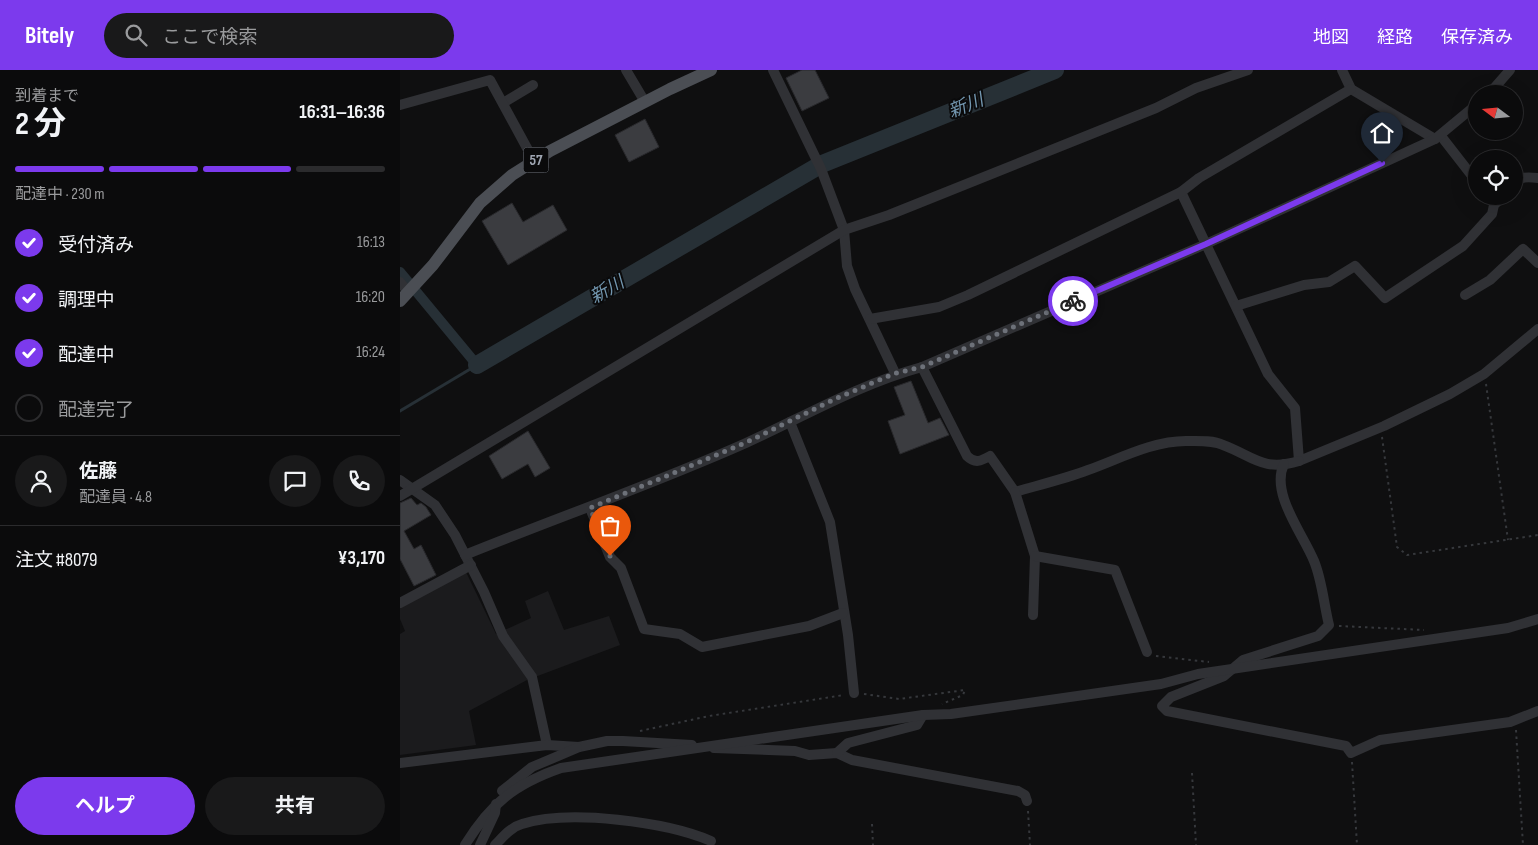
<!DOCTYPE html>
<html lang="ja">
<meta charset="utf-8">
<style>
body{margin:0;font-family:"Sofia Sans Condensed","Noto Sans JP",sans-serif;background:#19191a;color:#f1f3f6;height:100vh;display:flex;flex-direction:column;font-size:19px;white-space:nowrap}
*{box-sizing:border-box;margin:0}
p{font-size:16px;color:#9a9b9d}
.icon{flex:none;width:28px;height:28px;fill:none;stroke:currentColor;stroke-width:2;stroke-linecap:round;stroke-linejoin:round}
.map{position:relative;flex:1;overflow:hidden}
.side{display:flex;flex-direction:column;background:#0b0b0c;width:400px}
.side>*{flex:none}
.needle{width:32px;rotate:286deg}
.buttons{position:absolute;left:1068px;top:15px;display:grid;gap:10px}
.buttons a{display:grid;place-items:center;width:55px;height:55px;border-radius:50%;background:#0b0b0c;box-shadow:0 5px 20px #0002,0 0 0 1px #2b2b2d;font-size:25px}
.pin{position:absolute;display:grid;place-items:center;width:42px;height:42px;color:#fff;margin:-51px -21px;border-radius:50% 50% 50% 0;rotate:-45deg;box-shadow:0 0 5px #0007}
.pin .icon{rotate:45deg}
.courier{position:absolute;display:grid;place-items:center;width:50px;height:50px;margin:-25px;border:4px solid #7c3aed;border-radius:50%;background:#fff;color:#222;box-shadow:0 1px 6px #0007}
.headline em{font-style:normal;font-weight:700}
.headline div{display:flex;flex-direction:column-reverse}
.headline{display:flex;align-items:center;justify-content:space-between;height:85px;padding:0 15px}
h1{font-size:32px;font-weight:700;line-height:38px}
.bar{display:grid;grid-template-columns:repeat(4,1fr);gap:8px 5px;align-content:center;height:60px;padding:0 15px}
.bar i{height:6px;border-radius:4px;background:#2b2b2d}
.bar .selected{background:#7c3aed}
.bar p{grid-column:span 4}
.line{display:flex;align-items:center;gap:12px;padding:0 15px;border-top:1px solid #2b2b2d}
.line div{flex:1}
.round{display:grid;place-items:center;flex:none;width:52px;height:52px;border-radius:26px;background:#19191a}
ol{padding:0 15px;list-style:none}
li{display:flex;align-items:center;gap:15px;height:55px}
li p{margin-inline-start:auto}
li .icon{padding:5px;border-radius:50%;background:#7c3aed;color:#fff;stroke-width:4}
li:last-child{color:#9a9b9d}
li i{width:28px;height:28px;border:2px solid #2b2b2d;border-radius:50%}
.action{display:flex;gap:10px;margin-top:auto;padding:10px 15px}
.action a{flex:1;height:58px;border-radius:30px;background:#7c3aed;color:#fff;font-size:20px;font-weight:700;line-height:58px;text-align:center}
.action a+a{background:#19191a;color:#f1f3f6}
header{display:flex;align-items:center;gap:30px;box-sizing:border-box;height:70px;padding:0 25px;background:#7c3aed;color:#fff}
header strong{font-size:24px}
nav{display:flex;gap:28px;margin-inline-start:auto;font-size:18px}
.search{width:350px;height:45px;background:#19191a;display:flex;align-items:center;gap:12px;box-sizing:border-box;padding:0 18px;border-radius:28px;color:#9a9b9d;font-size:19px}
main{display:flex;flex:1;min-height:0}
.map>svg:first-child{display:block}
</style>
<header>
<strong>Bitely</strong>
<div class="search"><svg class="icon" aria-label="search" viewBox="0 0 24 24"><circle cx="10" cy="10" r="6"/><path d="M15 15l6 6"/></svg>ここで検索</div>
<nav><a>地図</a><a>経路</a><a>保存済み</a></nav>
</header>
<main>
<section class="side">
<div class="headline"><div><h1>2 分</h1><p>到着まで</p></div><em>16:31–16:36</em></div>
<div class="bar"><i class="selected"></i><i class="selected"></i><i class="selected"></i><i></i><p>配達中 · 230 m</p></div>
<ol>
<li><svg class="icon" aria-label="check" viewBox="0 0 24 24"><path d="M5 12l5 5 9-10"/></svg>受付済み<p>16:13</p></li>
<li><svg class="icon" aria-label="check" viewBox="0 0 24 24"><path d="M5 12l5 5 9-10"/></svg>調理中<p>16:20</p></li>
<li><svg class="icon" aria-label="check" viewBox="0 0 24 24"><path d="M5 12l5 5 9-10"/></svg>配達中<p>16:24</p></li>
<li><i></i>配達完了</li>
</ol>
<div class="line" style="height:90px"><a class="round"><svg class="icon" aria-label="person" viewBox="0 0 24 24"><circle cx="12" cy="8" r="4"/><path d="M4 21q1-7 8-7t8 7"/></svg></a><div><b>佐藤</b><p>配達員 · 4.8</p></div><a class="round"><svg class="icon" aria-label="chat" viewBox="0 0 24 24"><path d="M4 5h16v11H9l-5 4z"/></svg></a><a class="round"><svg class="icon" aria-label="phone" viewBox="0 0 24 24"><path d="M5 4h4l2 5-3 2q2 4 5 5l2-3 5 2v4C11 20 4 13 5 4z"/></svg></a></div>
<div class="line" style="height:65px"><div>注文 #8079</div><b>¥3,170</b></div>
<div class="action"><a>ヘルプ</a><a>共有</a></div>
</section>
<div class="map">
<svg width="1138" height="775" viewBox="0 0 1138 775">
<rect width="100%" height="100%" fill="#0f0f10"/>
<path fill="#1b1b1d" d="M65 500 96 564 131 548 125 531 148 521 164 560 209 546 220 575 127 610 69 641 76 675 0 685V564L5 561 0 549V536Z"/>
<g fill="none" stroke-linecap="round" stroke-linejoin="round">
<path stroke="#273036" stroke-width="3" d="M0 341 77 295"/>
<path stroke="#273036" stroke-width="10" d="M0 202 77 295"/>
<g stroke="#273036" stroke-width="18">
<path d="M422 94 655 0"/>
<path d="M77 295 415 98"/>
</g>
</g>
<g fill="#3b3c40" stroke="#29292c">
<path d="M402 0H415L429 28 402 41 386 8Z"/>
<path d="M245 49 259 77 229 92 215 65Z"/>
<path d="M112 133 123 152 153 135 167 160 108 195 82 151Z"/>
<path d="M511 311 528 353 540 348 549 365 500 384 488 351 505 345 494 317Z"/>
<path d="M128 361 150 398 135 407 128 394 102 409 89 386Z"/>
<path d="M11 428 17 435 21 433 26 437 31 445 4 461 14 479 21 475 36 505 14 516 0 489V433Z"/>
</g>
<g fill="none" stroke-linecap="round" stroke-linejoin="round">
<g stroke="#36383c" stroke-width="2" stroke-dasharray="2.5 4" stroke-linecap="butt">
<path d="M1086 314 1108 470"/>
<path d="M982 367 997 477 1007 485 1138 465"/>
<path d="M939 556 1024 560"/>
<path d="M756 586 809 592"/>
<path d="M464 624 499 629 565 620 563 625 542 634"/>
<path d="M1116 660 1123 775"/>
<path d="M240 661 309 646 444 625"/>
<path d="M952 692 957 775"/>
<path d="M792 703 796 775"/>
<path d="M628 741 630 775"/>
<path d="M472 754 473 775"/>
</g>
<g stroke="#303135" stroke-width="10">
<path d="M226 0 245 32"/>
<path d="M373 0 421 99 444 160 447 196 455 219 495 303"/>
<path d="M942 0 951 19 1035 69"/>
<path d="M1089 24 1110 0"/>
<path d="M103 33 133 15"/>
<path d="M0 35 90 10 134 91"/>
<path d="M1041 66 1076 111"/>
<path d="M1114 114C1119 106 1129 107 1138 108"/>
<path d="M781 122 868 304 895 338 899 391 984 356 1050 324 1084 304 1138 259"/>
<path d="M0 212 8 222"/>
<path d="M1065 225 1090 210 1123 179 1138 193"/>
<path d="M836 236 904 215 929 212 955 196 985 228 1063 176 1092 144 1094 135 1103 126"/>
<path d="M470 249 539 237 568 225 781 122 799 108 951 19"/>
<path d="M522 297 567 386C575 394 581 391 590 386L615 422C639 415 664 409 688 400 719 389 752 371 786 371 797 371 813 370 823 375 853 386 862 402 899 391"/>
<path d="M390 352 430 452 448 565 454 623"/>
<path d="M884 394C870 423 903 464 914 491 922 510 924 535 929 555L918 566 843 590 824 606 771 627 762 636 767 641 946 676 951 683 980 670 1110 652 1138 641"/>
<path d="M0 410 35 435 55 465 84 522 103 566 132 607 147 675"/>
<path d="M615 422 635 486 633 545"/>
<path d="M0 426 444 160 489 145 756 38 796 18 848 0"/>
<path d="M190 438 210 487 221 498 244 559 280 564 302 577 409 556 443 543"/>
<path d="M65 485C159 447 254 414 346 373 405 346 460 314 522 297L806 174 1035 69 1076 35"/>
<path d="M635 486 715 500 747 582"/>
<path d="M0 533 71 495"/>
<path d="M314 678 395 681 409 685 437 683 452 690 618 721 625 725 627 731"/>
<path d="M437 683 448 673 517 655 523 645"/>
<path d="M0 693 147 675 179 677 207 671H223L292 675"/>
<path d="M102 721 132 697 177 678"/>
<path d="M65 775C91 733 115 714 161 698L523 645 551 644 761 614 798 604 1108 558 1138 549"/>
<path d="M80 775 95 743 96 734"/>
<path d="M95 775C103 767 111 757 122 754 169 739 267 752 311 771"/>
</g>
<path stroke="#4b4e54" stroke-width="12" d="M0 231 33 195 80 133 112 105 150 81 270 19 311 0"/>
</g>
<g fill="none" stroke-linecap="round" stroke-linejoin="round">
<path stroke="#6d7179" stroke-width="5" stroke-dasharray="0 9" d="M210 486 190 438 345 373 437 328 496 303 522 297 673 231"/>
<path stroke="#7c3aed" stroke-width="6" d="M673 231 806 174 982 93"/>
</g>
<g text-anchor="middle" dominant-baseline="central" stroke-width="4" stroke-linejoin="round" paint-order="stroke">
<rect fill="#0a0a0b" stroke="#727780" stroke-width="1" x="123.5" y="77.5" width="25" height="25" rx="4"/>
<g font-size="15" font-weight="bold" fill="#9fa6b2">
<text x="136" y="90">57</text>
</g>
<g font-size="18" font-style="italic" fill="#7397b0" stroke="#0a0a0b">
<text transform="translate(566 36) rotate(-22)">新川</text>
<text transform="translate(207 220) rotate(-30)">新川</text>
</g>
</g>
</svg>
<div class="buttons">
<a><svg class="needle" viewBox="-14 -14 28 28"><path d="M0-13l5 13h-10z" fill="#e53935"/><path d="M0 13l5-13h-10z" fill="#9a9b9d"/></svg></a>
<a><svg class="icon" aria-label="locate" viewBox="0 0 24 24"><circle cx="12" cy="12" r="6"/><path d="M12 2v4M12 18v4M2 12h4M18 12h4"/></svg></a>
</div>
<div class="pin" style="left:210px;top:486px;background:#ea580c"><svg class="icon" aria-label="bag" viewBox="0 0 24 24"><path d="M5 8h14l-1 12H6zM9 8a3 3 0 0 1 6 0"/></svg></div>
<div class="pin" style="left:982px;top:93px;background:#1f2937"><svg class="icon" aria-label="home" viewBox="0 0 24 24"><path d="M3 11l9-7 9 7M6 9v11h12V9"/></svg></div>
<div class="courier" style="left:673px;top:231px"><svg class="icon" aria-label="bike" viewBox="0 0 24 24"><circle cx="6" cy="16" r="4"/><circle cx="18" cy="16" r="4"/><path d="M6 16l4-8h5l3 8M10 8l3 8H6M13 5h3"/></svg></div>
</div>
</main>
